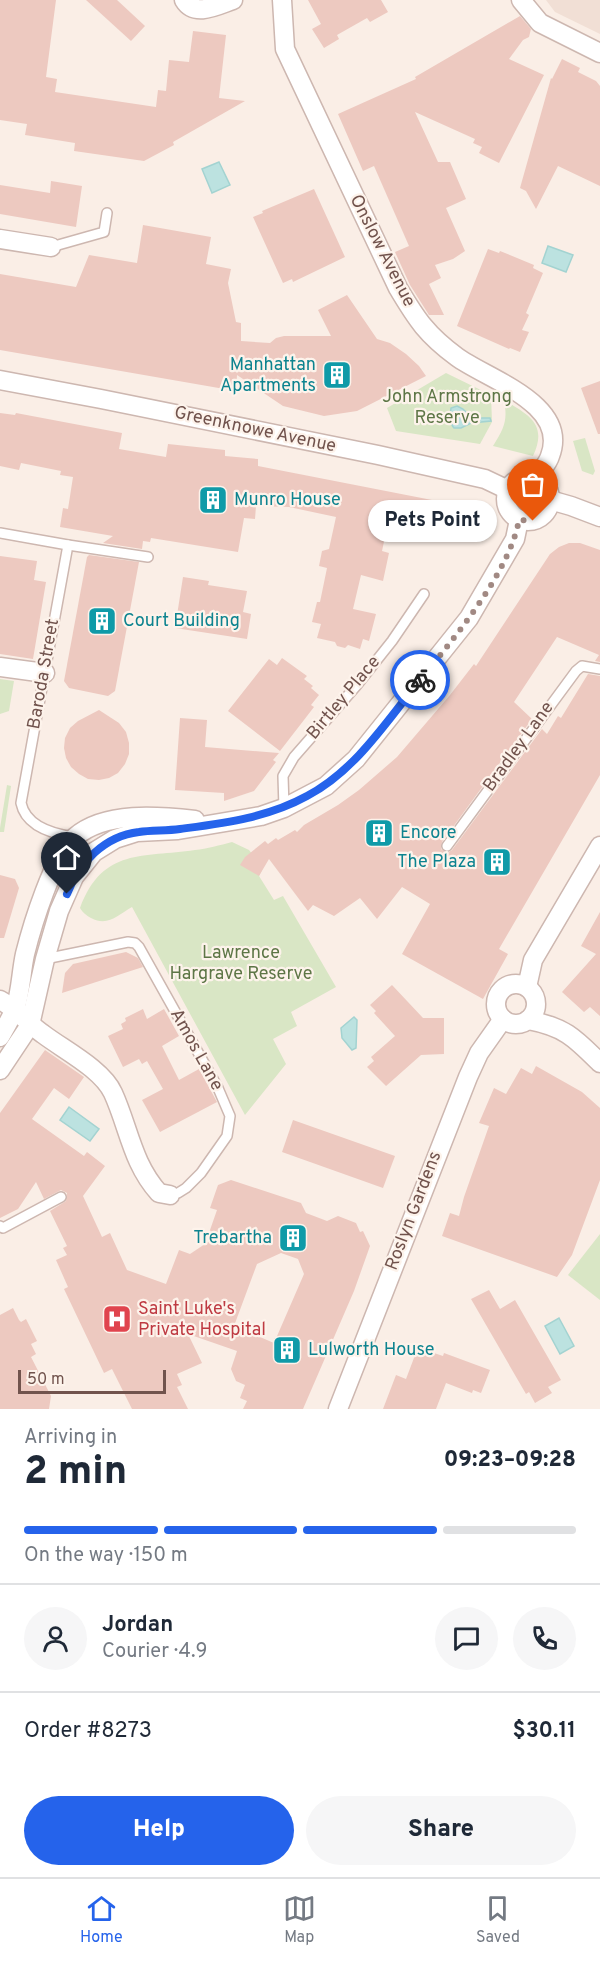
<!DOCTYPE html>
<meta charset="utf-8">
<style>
body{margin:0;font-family:Overpass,sans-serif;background:#f6f6f7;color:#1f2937;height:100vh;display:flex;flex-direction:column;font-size:22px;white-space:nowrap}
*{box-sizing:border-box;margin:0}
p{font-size:20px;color:#747a83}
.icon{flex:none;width:33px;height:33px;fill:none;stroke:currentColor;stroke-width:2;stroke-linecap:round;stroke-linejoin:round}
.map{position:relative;height:1409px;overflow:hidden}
.side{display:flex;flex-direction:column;background:#fff;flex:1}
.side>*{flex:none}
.scale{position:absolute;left:18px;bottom:15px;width:148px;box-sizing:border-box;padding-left:6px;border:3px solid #71534d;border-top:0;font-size:16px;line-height:21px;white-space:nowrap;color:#71534d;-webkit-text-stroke:4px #fdf3eb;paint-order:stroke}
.pin{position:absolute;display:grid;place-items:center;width:51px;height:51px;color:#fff;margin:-62px -26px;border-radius:50% 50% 50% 0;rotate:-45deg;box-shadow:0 0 6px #0007}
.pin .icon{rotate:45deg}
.courier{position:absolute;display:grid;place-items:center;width:60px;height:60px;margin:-30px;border:4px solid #2563eb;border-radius:50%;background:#fff;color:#222;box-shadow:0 2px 8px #0007}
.bubble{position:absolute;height:42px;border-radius:21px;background:#fff;box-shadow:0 2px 4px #0004;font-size:20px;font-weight:800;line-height:42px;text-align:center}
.headline em{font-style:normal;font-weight:800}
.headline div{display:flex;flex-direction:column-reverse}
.headline{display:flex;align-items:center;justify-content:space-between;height:102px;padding:0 24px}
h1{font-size:39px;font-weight:800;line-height:45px}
.bar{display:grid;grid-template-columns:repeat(4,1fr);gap:9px 6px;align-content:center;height:72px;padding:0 24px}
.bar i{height:8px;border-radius:4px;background:#e0e1e3}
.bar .active{background:#2563eb}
.bar p{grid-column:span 4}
.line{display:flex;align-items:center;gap:15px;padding:0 24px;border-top:2px solid #e0e1e3}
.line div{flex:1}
.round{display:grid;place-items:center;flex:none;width:63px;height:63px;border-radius:32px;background:#f6f6f7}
.cta{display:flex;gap:12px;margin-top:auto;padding:12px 24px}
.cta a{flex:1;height:69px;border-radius:36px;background:#2563eb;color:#fff;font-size:24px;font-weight:800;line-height:69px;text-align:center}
.cta a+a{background:#f6f6f7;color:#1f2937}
.tabs{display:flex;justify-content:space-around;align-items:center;height:84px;border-top:2px solid #e0e1e3;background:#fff;font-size:16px;color:#747a83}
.tabs a{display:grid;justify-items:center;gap:3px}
.tabs .active{color:#2563eb}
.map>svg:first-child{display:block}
</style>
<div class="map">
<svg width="600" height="1409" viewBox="0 0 600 1409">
<rect width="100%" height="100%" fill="#faeee6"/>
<path fill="#f1dfd5" d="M546 0H600V34L555 12Z"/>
<g fill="#d9e6c5">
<path d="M446 373 491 395 492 422 480 444 396 431 387 408Z"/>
<path d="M504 400C529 415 548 424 533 456L493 446C504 428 508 421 504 400Z"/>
<path d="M585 438 595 471 593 475 582 471 573 441Z"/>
<path d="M0 679 14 681 9 711 0 714Z"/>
<path d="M7 785 11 786 4 832H0V828Z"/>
<path d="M232 842 249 850 263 868 259 876 274 900 283 896 336 987 291 1012 297 1026 273 1039 286 1064 245 1115 132 907C118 915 108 927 91 918 86 915 83 913 80 908 103 847 143 858 195 850 207 849 220 845 232 842Z"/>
<path d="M600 1234V1300L568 1275Z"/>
</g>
<g fill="#bce2e0" stroke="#a3d3d1" stroke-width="1.5">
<path d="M219 162 230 185 212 193 202 169Z"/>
<path d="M548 246 573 255 566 272 542 263Z"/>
<path d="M457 406 463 409 472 418H490L491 421 471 423 461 428H454C450 424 450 413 451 408Z"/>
<path d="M354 1017 357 1020 356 1048 352 1050 342 1038 341 1028Z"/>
<path d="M69 1107 99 1129 90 1141 60 1120Z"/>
<path d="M559 1318 574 1346 560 1354 545 1326Z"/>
</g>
<g fill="#edc9c0" fill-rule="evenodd">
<path d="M0 0H56L46 77 57 79 55 92 156 107 158 90 166 91 169 60 189 62 193 31 226 35 219 98 245 101 173 142 174 145 144 161 74 151 75 143 25 135 27 124 0 120Z"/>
<path d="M86 0H117L145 26 131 41Z"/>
<path d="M308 0H381L388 12 370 22 367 18 337 35 339 39 324 48 312 29 321 24Z"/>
<path d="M520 16 531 29 529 37 523 40 509 59 544 75 499 163 479 153 482 147 473 143 475 139 415 112 438 162H450L466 199 446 208 465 251 453 259 435 265 441 278 429 284 444 315H429L410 285 395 252 409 246 374 166 363 171 338 114 416 79 415 77Z"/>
<path d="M562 59 580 68 578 72 596 81 600 86V186L558 166 536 209 526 191 520 188 551 78 552 79Z"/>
<path d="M51 181 82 186 76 227 0 214V185L50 193Z"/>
<path d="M314 189 345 257 293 282 292 279 283 283 253 217 263 213 262 211Z"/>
<path d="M143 225 211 237 206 264 231 269 228 283 236 322 241 323V341L270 343 276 338 284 336H331L318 310 347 295 377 339 390 343 406 354 419 366 426 376 357 411 324 416 283 406 237 375 236 391 0 350V274L76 287 89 255 137 263Z"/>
<path d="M488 249 499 253 500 251 534 265 533 268 543 273 526 313 529 315 522 330 529 332 520 352 510 348 509 349 457 326Z"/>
<path d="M600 381V434H598L581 388Z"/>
<path d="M0 413 15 415 16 413 122 433 119 449 166 457 168 444 225 450V456L258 459V466L478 509 472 539 388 523 382 551 389 553 383 581 361 575 353 609 376 614 369 641 363 639 360 649 348 645 345 648 337 646 335 642 317 638 321 624 312 622 317 602H320L327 568 319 566 322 551 329 549 336 517 289 507 256 506 255 519 244 518 238 552 151 538 150 542 143 541 142 549 103 543 113 536 60 527 63 508 68 509 73 477 60 475 61 471 21 463 19 470 0 466Z"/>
<path d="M569 543H580L600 550V662L595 661 599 655 557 637 514 702 532 719 442 842 441 849 447 853 452 850 542 729 547 734 558 716 561 718 588 674 600 676V775L499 949 508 954 483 999 402 954 430 904 402 887 377 919 360 898 334 916 313 905 308 911 269 859 259 876 240 865 245 857 265 841 268 844 276 838 278 840 295 830 297 832 304 825 338 805 359 790 397 757 450 695 474 664 476 666 550 554 559 547Z"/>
<path d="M89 555 139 562 115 691 108 696 69 688 64 681 87 557Z"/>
<path d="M0 556 37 561 34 580 46 582 33 659 0 654Z"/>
<path d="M183 577 209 581 208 585 247 591 243 612 251 614 247 639 175 628Z"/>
<path d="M282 658 307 676 304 679 313 686 311 688 319 695 311 705 314 707 280 751 228 711 269 659 277 665Z"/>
<path d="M99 710 119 723 126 732 129 743V754L125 764 118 773 109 778 99 780 88 779 79 774 71 767 66 758 64 748 65 738 70 728 78 721Z"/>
<path d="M180 718 207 720 205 747 279 753 273 760 276 762 254 791 224 801V793L175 790Z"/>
<path d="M0 875 15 879 19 888 4 938H0Z"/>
<path d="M600 912V1016L590 1007 584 1012 562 992 596 954 581 946Z"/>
<path d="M126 952 138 958 143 967 62 993 65 973 73 964Z"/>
<path d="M392 985 423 1018H444V1054L421 1055 386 1086 367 1067 374 1061 371 1057 395 1036 374 1013 376 1011 370 1005Z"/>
<path d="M143 1009 147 1019 164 1009 179 1036 162 1046 179 1080 199 1069 217 1102 160 1132 142 1100 163 1089 147 1061 142 1064 139 1059 123 1067 108 1036 123 1029 121 1024 126 1021 125 1018Z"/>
<path d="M45 1050 84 1077 69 1099 54 1088 32 1119 84 1156 87 1152 105 1166 83 1196 102 1237 110 1233 127 1270 166 1284 179 1250 190 1254 214 1238 210 1230 217 1210 210 1208 218 1185 231 1180 301 1203 306 1213 327 1221 338 1216 356 1223 360 1232 363 1231 370 1246 354 1291 303 1409H243L247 1401 240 1398 245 1385 236 1381 231 1369 237 1351 188 1334 202 1363 177 1374 182 1385 177 1387 188 1409H132L112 1369 104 1373 64 1289 68 1287 56 1260 67 1255 63 1248 67 1246 50 1211 66 1201 67 1193 61 1190 44 1199 36 1182 18 1209 0 1218V1113ZM281 1253 298 1259 304 1274 274 1343 234 1326 257 1264Z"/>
<path d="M536 1066 582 1092 600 1108V1180L572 1255 557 1277 442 1236 450 1213 459 1216 464 1197 489 1126 479 1123 494 1088 506 1094 521 1068 532 1074Z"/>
<path d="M293 1120 395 1156 383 1188 282 1152Z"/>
<path d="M489 1290 500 1309 515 1300 561 1380 548 1387 552 1393 535 1403 529 1392 526 1394 471 1299Z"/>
<path d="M13 1308 19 1320 21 1322 26 1319 37 1341 31 1344 36 1354 31 1357 51 1396 49 1409H0V1315Z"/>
<path d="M417 1350 433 1356 434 1353 443 1356 444 1353 490 1370 481 1393 473 1390 472 1393 446 1383 436 1409H383L396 1375 406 1379Z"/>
</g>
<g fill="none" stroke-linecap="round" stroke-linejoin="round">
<g stroke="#cdb7b0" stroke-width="12">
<g id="lane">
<path d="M51 247 104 232 107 213"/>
<path d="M0 533 68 545 21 803C26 827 53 834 74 837"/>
<path d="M68 545 148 557"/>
<path d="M284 808 283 776 294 757 357 685 392 641 424 594"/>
<path d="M447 846 576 671 582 666 600 669"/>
<path d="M45 959 128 942 135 943 139 947 218 1088 230 1116 227 1136 201 1173 186 1188 178 1193 170 1195"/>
<path d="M0 1226 3 1228 61 1197"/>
</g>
</g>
<g stroke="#cdb7b0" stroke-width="21">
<g id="street">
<path d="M184 0C195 18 218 5 233 0"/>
<path d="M282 0 285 49 398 288C417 320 427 335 457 357 487 379 570 404 550 456 548 464 539 472 535 479"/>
<path d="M521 0 540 23 600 53"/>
<path d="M0 239 51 247"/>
<path d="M0 380 101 399 378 455 485 479 508 490"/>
<circle cx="528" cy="499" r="22"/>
<path d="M550 500 571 506 600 517"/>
<path d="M0 667 45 673"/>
<circle cx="516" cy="1004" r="20"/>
<path d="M527 987 533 960 600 846"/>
<path d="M0 1000C17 1009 27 1023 43 1034 64 1050 102 1069 113 1093 129 1128 132 1163 159 1193L170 1195"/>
<path d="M528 1020C565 1027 575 1038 600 1063"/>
<path d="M0 1037C5 1028 11 1018 15 1009 21 992 21 972 25 954 32 926 53 856 75 837 105 811 159 816 195 820"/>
<path d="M0 1070 30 1025 45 959 59 911 74 877 94 852 115 839 137 832 178 830 261 816 284 808 326 786 356 759 469 618 515 539 519 520"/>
<path d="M338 1409 468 1077 479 1053 503 1019"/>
</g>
</g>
<use href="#lane" stroke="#fff" stroke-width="9"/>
<use href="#street" stroke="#fff" stroke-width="18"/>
</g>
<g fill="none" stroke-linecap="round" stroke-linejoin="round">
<path stroke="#a18983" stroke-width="6" stroke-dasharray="0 10.8" d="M420 680C455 637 509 573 519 520L533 521"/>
<path stroke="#2563eb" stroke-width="8" d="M67 894C79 863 104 836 139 832 152 830 166 831 180 829 224 823 267 818 307 796 355 771 387 721 420 680"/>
</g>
<defs>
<g id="building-square" transform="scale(1.5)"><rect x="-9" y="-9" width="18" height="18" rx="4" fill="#0f9aa8" stroke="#fdf3eb"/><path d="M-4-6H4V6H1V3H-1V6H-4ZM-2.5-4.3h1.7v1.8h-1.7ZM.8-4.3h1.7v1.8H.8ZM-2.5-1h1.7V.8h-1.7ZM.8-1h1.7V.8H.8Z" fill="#fff"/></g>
<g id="hospital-square" transform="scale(1.5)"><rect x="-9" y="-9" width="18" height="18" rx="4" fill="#e0444e" stroke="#fdf3eb"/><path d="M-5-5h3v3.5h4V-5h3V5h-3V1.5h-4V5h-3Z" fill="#fff"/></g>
</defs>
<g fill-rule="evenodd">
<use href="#building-square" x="337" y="375"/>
<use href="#building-square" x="213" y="500"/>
<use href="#building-square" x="102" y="621"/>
<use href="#building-square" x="379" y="833"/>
<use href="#building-square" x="497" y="862"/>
<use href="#building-square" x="293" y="1238"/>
<use href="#hospital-square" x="117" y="1319"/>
<use href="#building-square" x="287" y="1350"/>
</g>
<g text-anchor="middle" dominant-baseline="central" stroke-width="4.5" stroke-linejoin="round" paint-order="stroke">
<g font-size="18" fill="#71534d" stroke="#fdf3eb">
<text transform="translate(382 251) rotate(63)">Onslow Avenue</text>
<text transform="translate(255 430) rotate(12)">Greenknowe Avenue</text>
<text transform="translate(44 674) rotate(-80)">Baroda Street</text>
<text transform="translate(344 698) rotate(-50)">Birtley Place</text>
<text transform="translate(519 747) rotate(-54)">Bradley Lane</text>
<text transform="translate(196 1050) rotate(61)">Amos Lane</text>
<text transform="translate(414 1211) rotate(-69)">Roslyn Gardens</text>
</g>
<g font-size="18" fill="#0d838f" stroke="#fdf3eb" text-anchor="start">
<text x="316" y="365" text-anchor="end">Manhattan<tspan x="316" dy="21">Apartments</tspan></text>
<text x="234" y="500">Munro House</text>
<text x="123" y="621">Court Building</text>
<text x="400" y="833">Encore</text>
<text x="476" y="862" text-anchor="end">The Plaza</text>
<text x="272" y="1238" text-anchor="end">Trebartha</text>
<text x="308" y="1350">Lulworth House</text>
</g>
<g font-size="18" fill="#5d7646" stroke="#fdf3eb">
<text x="447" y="397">John Armstrong<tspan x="447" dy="21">Reserve</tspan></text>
<text x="241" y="953">Lawrence<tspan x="241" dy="21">Hargrave Reserve</tspan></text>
</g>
<g font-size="18" fill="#be3a42" stroke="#fdf3eb" text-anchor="start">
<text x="138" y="1309">Saint Luke's<tspan x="138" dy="21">Private Hospital</tspan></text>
</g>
</g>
</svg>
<div class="scale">50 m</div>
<div class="pin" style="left:533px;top:521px;background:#ea580c"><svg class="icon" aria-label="bag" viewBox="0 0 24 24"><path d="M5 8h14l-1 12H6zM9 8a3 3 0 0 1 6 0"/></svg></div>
<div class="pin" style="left:67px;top:894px;background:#1f2937"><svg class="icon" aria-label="home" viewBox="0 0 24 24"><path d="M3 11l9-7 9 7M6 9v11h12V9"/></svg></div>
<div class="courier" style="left:420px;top:680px"><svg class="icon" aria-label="bike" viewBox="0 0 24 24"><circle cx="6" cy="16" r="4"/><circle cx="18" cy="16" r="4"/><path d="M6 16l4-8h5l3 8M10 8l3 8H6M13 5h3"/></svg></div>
<div class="bubble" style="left:368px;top:500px;width:129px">Pets Point</div>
</div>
<section class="side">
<div class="headline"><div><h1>2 min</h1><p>Arriving in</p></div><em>09:23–09:28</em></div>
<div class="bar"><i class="active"></i><i class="active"></i><i class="active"></i><i></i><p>On the way · 150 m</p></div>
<div class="line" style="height:108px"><a class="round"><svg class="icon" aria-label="person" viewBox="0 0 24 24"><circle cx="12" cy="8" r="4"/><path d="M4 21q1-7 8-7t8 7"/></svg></a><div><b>Jordan</b><p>Courier · 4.9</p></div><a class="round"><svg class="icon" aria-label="chat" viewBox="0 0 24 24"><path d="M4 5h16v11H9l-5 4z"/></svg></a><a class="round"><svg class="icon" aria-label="phone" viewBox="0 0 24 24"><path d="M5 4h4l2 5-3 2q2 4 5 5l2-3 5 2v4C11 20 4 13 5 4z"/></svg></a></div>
<div class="line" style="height:78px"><div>Order #8273</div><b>$30.11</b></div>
<div class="cta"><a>Help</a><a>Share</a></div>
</section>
<nav class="tabs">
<a class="active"><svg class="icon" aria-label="home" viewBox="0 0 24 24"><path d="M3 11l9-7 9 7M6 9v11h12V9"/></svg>Home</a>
<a><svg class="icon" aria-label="map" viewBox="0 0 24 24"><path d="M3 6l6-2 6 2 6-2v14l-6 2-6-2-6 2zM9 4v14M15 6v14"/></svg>Map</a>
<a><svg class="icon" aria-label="saved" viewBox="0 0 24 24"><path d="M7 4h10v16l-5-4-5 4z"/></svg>Saved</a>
</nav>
